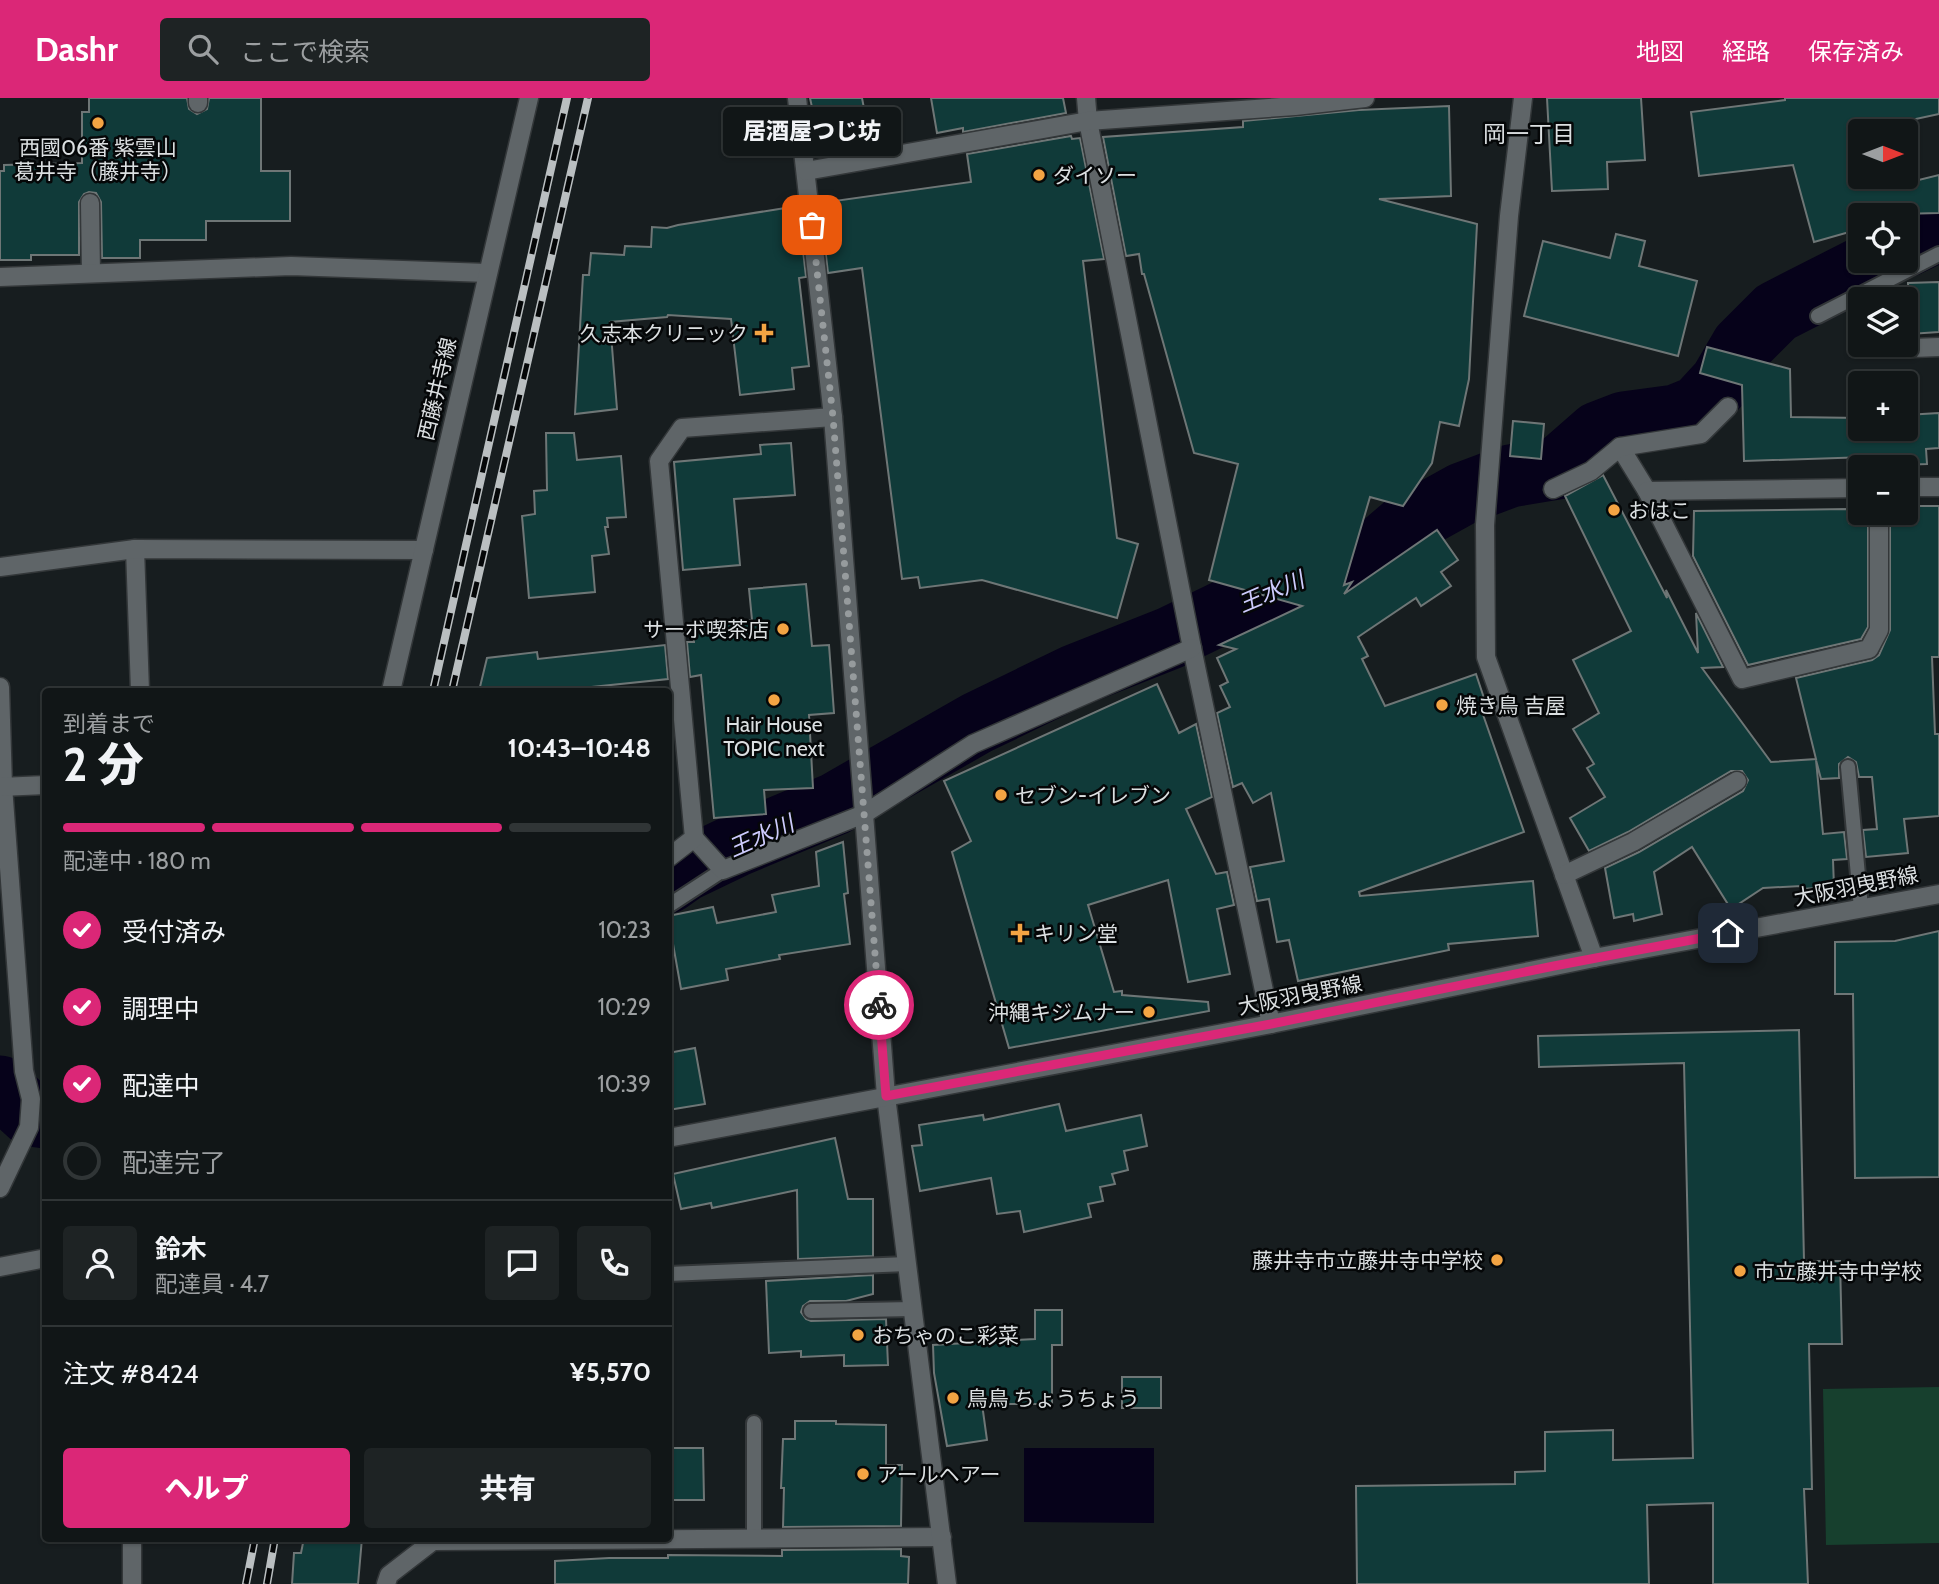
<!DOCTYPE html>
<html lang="ja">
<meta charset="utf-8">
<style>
body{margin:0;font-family:Cabin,"Noto Sans JP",sans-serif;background:#1e2324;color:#f1f3f6;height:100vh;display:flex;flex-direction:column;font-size:26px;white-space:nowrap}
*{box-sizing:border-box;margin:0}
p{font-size:23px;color:#9c9fa1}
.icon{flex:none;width:38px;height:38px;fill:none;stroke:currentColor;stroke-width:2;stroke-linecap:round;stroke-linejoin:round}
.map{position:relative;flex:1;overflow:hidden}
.details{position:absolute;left:42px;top:590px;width:630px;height:854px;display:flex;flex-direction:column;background:#111617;border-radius:7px;box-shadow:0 2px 5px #0004,0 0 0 2px #303536}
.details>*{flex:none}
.needle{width:46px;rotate:90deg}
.tools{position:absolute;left:1848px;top:21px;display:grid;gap:14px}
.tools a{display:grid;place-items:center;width:70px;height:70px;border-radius:7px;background:#111617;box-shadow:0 2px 5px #0004,0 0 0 2px #303536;font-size:35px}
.pin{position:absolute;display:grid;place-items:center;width:60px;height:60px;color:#fff;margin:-30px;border-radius:14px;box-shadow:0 4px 10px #0006}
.courier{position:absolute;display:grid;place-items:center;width:70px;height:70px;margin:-35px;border:5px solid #db2777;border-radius:50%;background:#fff;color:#222;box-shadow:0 2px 9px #0007}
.bubble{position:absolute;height:49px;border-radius:7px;background:#111617;box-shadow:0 2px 5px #0004,0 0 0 2px #303536;font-size:23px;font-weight:800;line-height:49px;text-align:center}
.head em{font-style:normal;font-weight:800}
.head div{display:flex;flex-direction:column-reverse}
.head{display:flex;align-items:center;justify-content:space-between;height:119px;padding:0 21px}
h1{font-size:46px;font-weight:800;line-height:52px}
.bar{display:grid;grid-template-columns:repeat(4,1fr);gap:10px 7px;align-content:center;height:84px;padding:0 21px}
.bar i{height:9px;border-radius:5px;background:#303536}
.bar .on{background:#db2777}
.bar p{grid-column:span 4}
.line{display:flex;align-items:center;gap:18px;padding:0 21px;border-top:2px solid #303536}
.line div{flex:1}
.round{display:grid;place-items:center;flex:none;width:74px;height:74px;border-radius:7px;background:#1e2324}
ol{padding:0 21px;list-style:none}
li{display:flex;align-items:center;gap:21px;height:77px}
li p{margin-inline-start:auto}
li .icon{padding:7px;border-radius:50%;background:#db2777;color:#fff;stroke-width:4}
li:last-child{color:#9c9fa1}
li i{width:38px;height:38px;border:4px solid #303536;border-radius:50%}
.cta{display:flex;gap:14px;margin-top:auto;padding:14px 21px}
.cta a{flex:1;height:80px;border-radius:7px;background:#db2777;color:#fff;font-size:28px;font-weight:800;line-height:80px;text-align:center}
.cta a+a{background:#1e2324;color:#f1f3f6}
header{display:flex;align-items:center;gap:42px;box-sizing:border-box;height:98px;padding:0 35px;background:#db2777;color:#fff}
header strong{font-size:33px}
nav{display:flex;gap:38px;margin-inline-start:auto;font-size:24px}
.search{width:490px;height:63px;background:#1e2324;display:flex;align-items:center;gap:18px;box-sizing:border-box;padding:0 24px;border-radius:7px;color:#9c9fa1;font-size:26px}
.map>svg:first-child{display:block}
</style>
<header>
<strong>Dashr</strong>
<div class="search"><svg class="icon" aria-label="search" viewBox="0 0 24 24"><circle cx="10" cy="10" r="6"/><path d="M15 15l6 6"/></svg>ここで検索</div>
<nav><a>地図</a><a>経路</a><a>保存済み</a></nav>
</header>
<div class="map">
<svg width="1939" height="1486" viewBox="0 0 1939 1486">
<rect width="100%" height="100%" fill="#171d1f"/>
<path fill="#17402e" d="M1939 1289V1445L1826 1447 1823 1291Z"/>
<path fill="#06021a" d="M1024 1350H1154V1425L1024 1424Z"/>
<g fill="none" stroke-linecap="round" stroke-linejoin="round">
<g stroke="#06021a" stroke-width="63">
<path d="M1906 148 1939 132"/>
<path d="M668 784 685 772 735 748 835 706 977 625 1074 578 1170 540 1296 479 1357 469 1406 427 1462 396 1510 378 1558 370 1598 335 1624 325 1676 318 1698 309 1721 284 1742 248 1776 214 1876 163"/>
<path d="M0 989 31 1017 46 1019"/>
</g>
</g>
<g fill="#103a39" stroke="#6e7676" stroke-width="2">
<path d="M89 0H187L189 11 197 16 207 11 209 0H261V73H290V123H206V142H140V160H102L101 104 96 95 89 94 84 96 79 104V157H31V162H0V73H4V67L82 65V14H89Z"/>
<path d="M810 0H862L870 41 821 51Z"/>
<path d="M931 0H1063L1066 15 963 34V30L937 35Z"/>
<path d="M1547 0H1641L1645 62 1607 64 1608 91 1552 93Z"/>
<path d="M1785 0H1939V16L1860 33V79H1879L1882 91 1939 77V115L1860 117V131L1814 144 1793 67 1699 78 1691 14 1785 2Z"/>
<path d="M1449 8 1451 98 1379 101 1477 126 1469 281 1459 328 1440 324 1432 365 1403 408 1370 399 1344 487 1352 484 1344 496 1437 432 1458 462 1441 474 1451 488 1421 508 1416 500 1358 539 1368 558 1362 561 1385 608 1476 576 1486 606 1480 608 1524 734 1359 794 1360 798 1533 783 1538 838 1448 846 1449 852 1298 883 1289 842 1277 844 1269 801 1257 803 1250 769 1284 763 1271 695 1253 705 1242 685 1233 689 1217 615 1230 609 1220 588 1228 584 1217 560 1236 551 1219 547 1302 508 1209 482 1238 366 1194 355 1144 176H1142L1139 156 1126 158 1103 39 1243 29V23L1359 12Z"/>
<path d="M1071 38 1072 41 1080 40 1104 161 1083 163 1117 440 1138 446 1117 520 982 482 920 490 918 479 902 481 862 170 828 175 820 105 971 84 967 56Z"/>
<path d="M798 108 806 179 799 180 809 268 792 270 794 291 740 297 731 221 668 217 667 219 610 224 617 311 575 316 583 177H589L591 155 624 157 625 148 651 149 652 129 667 130 678 127Z"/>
<path d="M1616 136 1645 143 1639 168 1697 183 1678 258 1524 218 1543 143 1610 160Z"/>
<path d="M1939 184V234L1910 236 1908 185Z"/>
<path d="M1707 249 1790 271 1791 319 1860 320V331H1906V317L1939 315V350L1926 351 1927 366 1897 367V358L1744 363 1742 287 1700 275Z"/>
<path d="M1513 323 1544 326 1541 361 1510 358Z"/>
<path d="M546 335H574L577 362 621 358 626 419 607 420 608 429H605L609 456 592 458 595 494 529 500 522 418 535 416 534 393 547 392Z"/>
<path d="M791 345 795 397 734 401 740 467 683 472 674 364 761 356 760 347Z"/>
<path d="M1603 377 1667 500 1666 492 1698 555 1696 515 1723 569 1702 570 1771 664 1816 661 1796 580 1872 562 1879 557 1890 532V424H1904L1906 408H1939V559H1932L1935 636H1939V718L1904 721 1908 755 1866 759 1863 732 1877 731 1872 679H1859L1856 664 1848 659 1839 666V680L1821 681 1816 662 1823 736 1844 734 1847 761 1833 762 1834 789 1801 791V788L1763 790 1731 811 1692 749 1654 774 1662 816 1634 823 1633 816 1614 820 1605 770 1639 754 1743 693 1748 682 1742 673H1731L1628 734 1589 753 1570 720 1605 699 1587 670 1594 666 1573 631 1599 615 1573 562 1631 533 1565 398Z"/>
<path d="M1848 411 1849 425H1868V529L1861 541 1748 567 1693 458 1694 413Z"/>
<path d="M806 486 812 548 829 547 834 615 809 617 813 690 764 692 766 716 714 720 701 577 690 579 687 544H694L693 530 752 522 749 491Z"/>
<path d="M665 547 668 581 553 593H479L487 560 537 554 538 561Z"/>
<path d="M1157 586 1179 635 1196 626 1212 699 1186 711 1216 776 1227 774 1234 807 1217 811 1230 876 1188 884 1168 782 1088 807 1114 894 1122 893V897L1208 904 1209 913 1009 950 952 754 971 743 944 683Z"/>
<path d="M843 744 848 795 844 796 850 846 779 857 780 861 726 871 728 882 681 891 668 818 713 809 717 825 776 814 772 797 819 788 816 754Z"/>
<path d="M1939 833V1079L1855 1080 1853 896H1835V844L1895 843Z"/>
<path d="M1799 932 1804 1163H1840L1842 1246H1809L1812 1391H1804L1808 1486H1713V1405L1647 1407 1649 1486H1357L1356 1388 1515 1386V1374L1545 1373V1334L1613 1332V1362L1693 1360 1684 965 1539 969 1538 938Z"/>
<path d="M695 950 705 1006 668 1012V955Z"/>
<path d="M1059 1006 1066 1033 1141 1017 1147 1048 1124 1053 1128 1072 1112 1076 1115 1086 1100 1089 1103 1103 1088 1106 1091 1119 1024 1134 1020 1113 997 1116 991 1080 920 1093 912 1048 922 1047 919 1027 983 1017 984 1022Z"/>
<path d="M835 1040 848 1101H873V1158L798 1161 797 1092 712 1110 711 1105 681 1111 673 1076Z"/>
<path d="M873 1177V1196L846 1203H810L803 1208 801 1214 806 1221 811 1223 886 1221 888 1267 844 1268V1257L801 1259V1253L769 1255 766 1183Z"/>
<path d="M1035 1212H1062V1247H1052V1306H982L987 1342 947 1348 934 1275 933 1247 1035 1241Z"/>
<rect x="1122" y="1279" width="39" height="31"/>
<path d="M795 1323H836V1326L886 1327V1367H902L901 1428 783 1429 784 1390H781L783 1341H795Z"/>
<path d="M668 1350H703L704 1402H668Z"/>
<path d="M304 1440H362L358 1486H292L294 1455H301Z"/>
<path d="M901 1451V1458L909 1459 908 1486H555V1463L609 1460H668V1457L782 1458V1452Z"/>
</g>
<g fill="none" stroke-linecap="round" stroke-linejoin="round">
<g stroke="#333739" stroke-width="18">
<g id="lane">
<path d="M1818 218 1939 156"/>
<path d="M1848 669 1861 810"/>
<path d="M668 808 723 772"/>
<path d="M668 1176 907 1166"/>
<path d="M811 1213 913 1211"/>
<path d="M754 1325V1440"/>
</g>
</g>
<g stroke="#333739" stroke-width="21">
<g id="street">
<path d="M797 0 833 319 886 998"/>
<path d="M1086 0 1088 23 1192 550 1271 926"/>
<path d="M1523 0 1509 118 1485 427 1486 559 1594 860"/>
<path d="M198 5V0"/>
<path d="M806 73 1088 23 1295 8 1365 0"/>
<path d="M90 105 91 175"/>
<path d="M0 179 291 168 487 175"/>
<path d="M1913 250 1939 249"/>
<path d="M1620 349 1647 393 1742 581 1869 551 1879 532V415"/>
<path d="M1906 389H1939"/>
<path d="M1553 391 1591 373 1620 349 1701 336 1728 309"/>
<path d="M1647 393 1860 390"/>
<path d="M135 451 140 593"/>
<path d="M0 469 135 451 424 452"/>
<path d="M0 589 3 688 24 973 31 1001 29 1029 0 1090"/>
<path d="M0 689 46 687"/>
<path d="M694 740 723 772 864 716 973 646 1192 550"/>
<path d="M668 760 694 740 659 363 682 330 833 319"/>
<path d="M1564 777 1633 744 1737 683"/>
<path d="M132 1440V1486"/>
<path d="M386 1486 389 1477 433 1443 942 1439"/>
</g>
</g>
<g stroke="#333739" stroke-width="21">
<g id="secondary">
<path d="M391 593 529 0"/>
<path d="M886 998 947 1486"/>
<path d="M668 1040 1271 926 1594 860 1939 796"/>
<path d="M0 1169 46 1160"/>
</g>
</g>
<use href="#lane" stroke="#5f6568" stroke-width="14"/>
<use href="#street" stroke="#5f6568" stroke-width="18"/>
<use href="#secondary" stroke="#5f6568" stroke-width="18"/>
<g stroke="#babfc1" stroke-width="8">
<g id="rail">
<path d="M433 593 567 0"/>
<path d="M452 593 588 0"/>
<path d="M246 1486 255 1440"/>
<path d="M267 1486 275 1440"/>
</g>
</g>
<use href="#rail" stroke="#050708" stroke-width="5" stroke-dasharray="16" stroke-linecap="butt"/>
</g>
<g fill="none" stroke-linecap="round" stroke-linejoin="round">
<path stroke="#969b9d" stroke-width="7" stroke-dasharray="0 12.6" d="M812 127 833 319 879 907"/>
<path stroke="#db2777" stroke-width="9" d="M879 907 886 998 1271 926 1554 868 1728 835"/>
</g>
<g fill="#f3a443" stroke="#050708" stroke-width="2.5">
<circle cx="98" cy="25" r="7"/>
<circle cx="1039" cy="77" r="7"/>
<path d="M760.5 224.5h7v7h7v7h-7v7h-7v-7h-7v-7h7z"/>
<circle cx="1614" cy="412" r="7"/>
<circle cx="783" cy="531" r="7"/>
<circle cx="774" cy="602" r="7"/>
<circle cx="1442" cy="607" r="7"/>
<circle cx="1001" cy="697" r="7"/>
<path d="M1016.5 824.5h7v7h7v7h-7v7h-7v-7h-7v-7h7z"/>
<circle cx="1149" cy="914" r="7"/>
<circle cx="1497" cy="1162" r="7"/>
<circle cx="1740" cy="1173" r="7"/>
<circle cx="858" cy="1237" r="7"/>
<circle cx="953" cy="1300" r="7"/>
<circle cx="863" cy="1376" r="7"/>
</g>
<g text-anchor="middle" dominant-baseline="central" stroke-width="5" stroke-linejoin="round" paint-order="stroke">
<g font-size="21" fill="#dbdfe1" stroke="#050708" text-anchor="start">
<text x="98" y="49" text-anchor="middle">西國06番 紫雲山<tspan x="98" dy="24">葛井寺（藤井寺）</tspan></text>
<text x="1053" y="77">ダイソー</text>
<text x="748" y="235" text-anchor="end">久志本クリニック</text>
<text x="1628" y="412">おはこ</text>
<text x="769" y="531" text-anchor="end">サーボ喫茶店</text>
<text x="1456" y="607">焼き鳥 吉屋</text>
<text x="774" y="626" text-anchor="middle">Hair House<tspan x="774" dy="24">TOPIC next</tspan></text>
<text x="1015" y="697">セブン-イレブン</text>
<text x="1034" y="835">キリン堂</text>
<text x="1135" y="914" text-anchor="end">沖縄キジムナー</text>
<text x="1483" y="1162" text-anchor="end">藤井寺市立藤井寺中学校</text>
<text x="1754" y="1173">市立藤井寺中学校</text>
<text x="872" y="1237">おちゃのこ彩菜</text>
<text x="967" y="1300">鳥鳥 ちょうちょう</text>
<text x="877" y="1376">アールヘアー</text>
</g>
<g font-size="21" fill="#dbdfe1" stroke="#050708">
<text transform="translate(437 291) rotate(-77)">西藤井寺線</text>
<text transform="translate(1856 788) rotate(-11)">大阪羽曳野線</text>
<text transform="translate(1300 897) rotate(-11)">大阪羽曳野線</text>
</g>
<g font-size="23" fill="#dbdfe1" stroke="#050708">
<text x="1529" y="36">岡一丁目</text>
</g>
<g font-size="23" font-style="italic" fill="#cdcbfd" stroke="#050708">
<text transform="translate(1271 494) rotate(-23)">王水川</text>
<text transform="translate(761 738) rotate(-24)">王水川</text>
</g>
</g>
</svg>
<div class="tools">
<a><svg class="needle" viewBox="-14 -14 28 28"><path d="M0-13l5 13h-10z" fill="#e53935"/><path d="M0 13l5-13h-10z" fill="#9c9fa1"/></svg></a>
<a><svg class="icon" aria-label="locate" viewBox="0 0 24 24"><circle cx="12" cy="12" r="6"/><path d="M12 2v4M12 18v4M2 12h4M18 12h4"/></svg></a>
<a><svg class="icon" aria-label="layers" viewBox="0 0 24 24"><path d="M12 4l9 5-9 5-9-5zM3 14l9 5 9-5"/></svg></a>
<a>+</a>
<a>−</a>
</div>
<div class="pin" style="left:812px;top:127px;background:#ea580c"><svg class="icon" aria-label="bag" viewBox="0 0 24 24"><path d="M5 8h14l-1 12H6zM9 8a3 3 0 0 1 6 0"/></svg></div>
<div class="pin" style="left:1728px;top:835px;background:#1f2937"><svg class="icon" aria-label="home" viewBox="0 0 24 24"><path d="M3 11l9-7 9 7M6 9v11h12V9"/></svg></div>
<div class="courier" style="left:879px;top:907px"><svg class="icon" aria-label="bike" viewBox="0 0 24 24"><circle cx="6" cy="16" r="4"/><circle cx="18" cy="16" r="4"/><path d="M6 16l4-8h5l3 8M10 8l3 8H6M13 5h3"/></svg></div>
<div class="bubble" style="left:723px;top:9px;width:178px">居酒屋つじ坊</div>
<section class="details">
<div class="head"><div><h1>2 分</h1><p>到着まで</p></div><em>10:43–10:48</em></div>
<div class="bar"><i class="on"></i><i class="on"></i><i class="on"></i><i></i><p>配達中 · 180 m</p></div>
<ol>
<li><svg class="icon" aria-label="check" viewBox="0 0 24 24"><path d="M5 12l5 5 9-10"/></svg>受付済み<p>10:23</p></li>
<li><svg class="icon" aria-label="check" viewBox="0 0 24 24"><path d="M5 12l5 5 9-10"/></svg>調理中<p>10:29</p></li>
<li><svg class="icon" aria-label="check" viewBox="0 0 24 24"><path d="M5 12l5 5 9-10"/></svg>配達中<p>10:39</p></li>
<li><i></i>配達完了</li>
</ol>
<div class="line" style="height:126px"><a class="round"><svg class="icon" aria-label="person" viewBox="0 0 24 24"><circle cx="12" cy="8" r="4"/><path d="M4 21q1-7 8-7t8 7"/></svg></a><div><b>鈴木</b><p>配達員 · 4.7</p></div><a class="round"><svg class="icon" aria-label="chat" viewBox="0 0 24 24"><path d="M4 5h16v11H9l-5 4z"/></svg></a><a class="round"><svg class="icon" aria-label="phone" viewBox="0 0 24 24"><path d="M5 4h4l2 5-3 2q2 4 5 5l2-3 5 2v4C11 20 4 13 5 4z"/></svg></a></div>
<div class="line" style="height:91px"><div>注文 #8424</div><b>¥5,570</b></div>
<div class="cta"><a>ヘルプ</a><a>共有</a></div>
</section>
</div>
